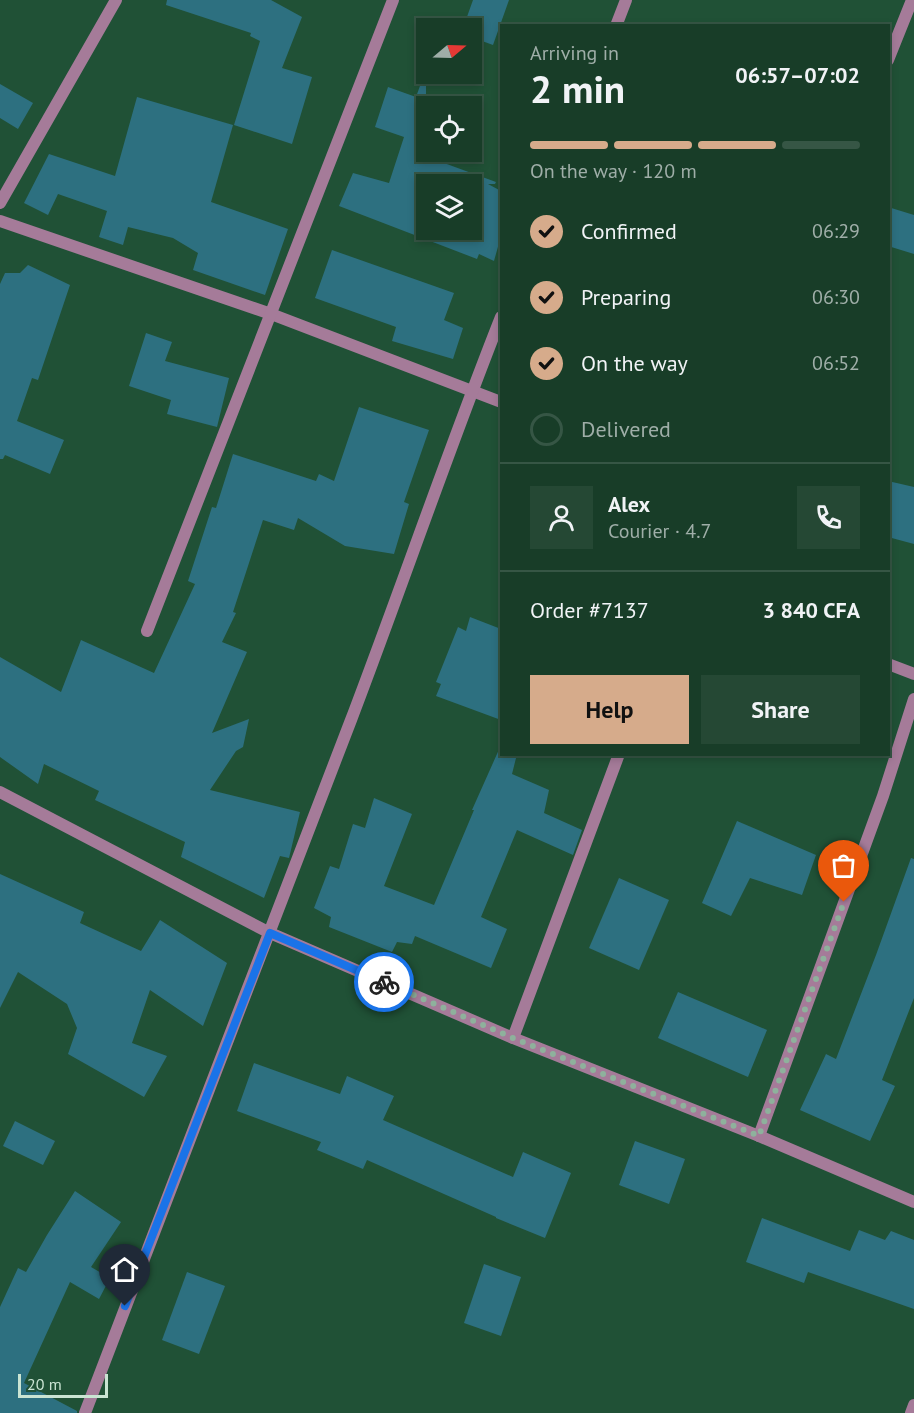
<!DOCTYPE html>
<meta charset="utf-8">
<style>
body{margin:0;font-family:"PT Sans",sans-serif;background:#254834;color:#f1f3f6;height:100vh;display:flex;flex-direction:column;font-size:22px;white-space:nowrap}
*{box-sizing:border-box;margin:0}
p{font-size:20px;color:#9faea8}
.icon{flex:none;width:33px;height:33px;fill:none;stroke:currentColor;stroke-width:2;stroke-linecap:round;stroke-linejoin:round}
.map{position:relative;flex:1;overflow:hidden}
.panel{position:absolute;left:500px;top:24px;width:390px;height:732px;display:flex;flex-direction:column;background:#183d28;border-radius:0px;box-shadow:0 3px 9px #0003,0 0 0 2px #365645}
.panel>*{flex:none}
.needle{width:39px;rotate:71deg}
.buttons{position:absolute;left:416px;top:18px;display:grid;gap:12px}
.buttons a{display:grid;place-items:center;width:66px;height:66px;border-radius:0px;background:#183d28;box-shadow:0 3px 9px #0003,0 0 0 2px #365645;font-size:30px}
.scale{position:absolute;left:18px;bottom:15px;width:90px;box-sizing:border-box;padding-left:6px;border:3px solid #cae4d3;border-top:0;font-size:16px;line-height:21px;white-space:nowrap;color:#cae4d3;-webkit-text-stroke:4px #205136;paint-order:stroke}
.pin{position:absolute;display:grid;place-items:center;width:51px;height:51px;color:#fff;margin:-62px -26px;border-radius:50% 50% 50% 0;rotate:-45deg;box-shadow:0 0 6px #0007}
.pin .icon{rotate:45deg}
.courier{position:absolute;display:grid;place-items:center;width:60px;height:60px;margin:-30px;border:4px solid #1a73e8;border-radius:50%;background:#fff;color:#222;box-shadow:0 2px 8px #0007}
.headline em{font-style:normal;font-weight:700}
.headline div{display:flex;flex-direction:column-reverse}
.headline{display:flex;align-items:center;justify-content:space-between;height:102px;padding:0 30px}
h1{font-size:39px;font-weight:700;line-height:45px}
.bar{display:grid;grid-template-columns:repeat(4,1fr);gap:9px 6px;align-content:center;height:72px;padding:0 30px}
.bar i{height:8px;border-radius:4px;background:#365645}
.bar .current{background:#d6ab8b}
.bar p{grid-column:span 4}
.line{display:flex;align-items:center;gap:15px;padding:0 30px;border-top:2px solid #365645}
.line div{flex:1}
.round{display:grid;place-items:center;flex:none;width:63px;height:63px;border-radius:0px;background:#254834}
ol{padding:0 30px;list-style:none}
li{display:flex;align-items:center;gap:18px;height:66px}
li p{margin-inline-start:auto}
li .icon{padding:6px;border-radius:50%;background:#d6ab8b;color:#111;stroke-width:4}
li:last-child{color:#9faea8}
li i{width:33px;height:33px;border:3px solid #365645;border-radius:50%}
.action{display:flex;gap:12px;margin-top:auto;padding:12px 30px}
.action a{flex:1;height:69px;border-radius:0px;background:#d6ab8b;color:#111;font-size:24px;font-weight:700;line-height:69px;text-align:center}
.action a+a{background:#254834;color:#f1f3f6}
.map>svg:first-child{display:block}
</style>
<div class="map">
<svg width="914" height="1413" viewBox="0 0 914 1413">
<rect width="100%" height="100%" fill="#205136"/>
<g fill="#2d7080" fill-rule="evenodd">
<path d="M167 0H271L302 17 282 68 312 77 292 144 234 125 260 41 250 36 251 33 166 5Z"/>
<path d="M473 0H509L493 45 471 37V28H463Z"/>
<path d="M421 83 426 84V152H448L444 163 496 182 495 184H488L501 191V236L494 261 479 254 477 259 339 206 353 173 389 183 404 137 375 127 388 87 416 97ZM426 184H471V230H426Z"/>
<path d="M0 84 33 103 18 129 0 118Z"/>
<path d="M137 97 233 125 211 202 288 229 265 295 193 270 198 253 173 238 128 227 123 245 99 237 107 211 58 194 48 215 24 203 49 154 115 176Z"/>
<path d="M888 207 914 215V254L888 246Z"/>
<path d="M332 250 454 293 444 320 463 328 453 359 392 341 396 327 315 298Z"/>
<path d="M28 265 70 285 38 380 32 378 17 421 64 440 50 474 5 455 3 459H0V284L5 273H20Z"/>
<path d="M146 333 172 342 165 361 229 378 217 427 167 414 171 400 129 386Z"/>
<path d="M359 407 429 430 404 502 409 504 394 554 345 546 298 518 294 530 263 520 233 612 236 613 222 642 247 652 212 733 249 719 243 747 236 751 210 790 300 812 289 858 280 856 264 898 181 857 185 842 95 800 99 791 44 764 38 784 0 757V657L61 692 81 640 154 673 195 584 188 581 212 507 216 508 233 454 316 481 319 474 334 481Z"/>
<path d="M888 481 914 487V544L888 537Z"/>
<path d="M470 617 501 629V720L436 696 441 684 436 682 458 627 466 631Z"/>
<path d="M501 745V754H517L512 774 549 790 544 813 582 830 573 855 517 830 481 917 507 929 491 968 415 936 412 944 397 942 392 952 329 927 331 917 314 908 330 866 339 869 353 824 365 828 374 798 412 814 384 886 434 905 474 810H472Z"/>
<path d="M737 821 816 855 802 895 750 878 731 916 702 903Z"/>
<path d="M911 858 914 859V998L882 1080 895 1086 870 1141 800 1110 826 1054 836 1059 876 955Z"/>
<path d="M0 874 84 912 80 923 141 951 160 920 227 963 203 1026 150 990 132 1043 167 1056 144 1097 68 1054 77 1028 67 1004 18 972 0 1008Z"/>
<path d="M619 878 669 900 639 970 589 948Z"/>
<path d="M678 992 767 1030 748 1077 658 1038Z"/>
<path d="M254 1063 340 1094 347 1076 394 1096 383 1120 513 1177 523 1152 571 1173 545 1238 496 1218V1217L367 1160 363 1169 317 1150 321 1142 237 1111Z"/>
<path d="M15 1121 55 1141 43 1165 3 1146Z"/>
<path d="M635 1141 685 1159 669 1204 619 1185Z"/>
<path d="M75 1191 121 1222 91 1267 110 1278 99 1299 70 1282 24 1383 77 1411V1413H0V1307L18 1268 26 1272 47 1235Z"/>
<path d="M762 1218 850 1251 859 1230 885 1240 891 1231 914 1240V1309L808 1272 804 1283 746 1262Z"/>
<path d="M484 1264 521 1277 501 1336 464 1323Z"/>
<path d="M187 1272 225 1286 199 1354 162 1340Z"/>
</g>
<g fill="none" stroke-linecap="round" stroke-linejoin="round">
<g stroke="#a57b99" stroke-width="12">
<path d="M616 26 626 0"/>
<path d="M888 60 912 0"/>
<path d="M0 203 116 0"/>
<path d="M0 221 271 314 501 402"/>
<path d="M147 631 393 0"/>
<path d="M888 664 914 674"/>
<path d="M0 792 270 933 513 1038 759 1136 914 1202"/>
<path d="M513 1038 619 754"/>
<path d="M759 1136 883 796 914 699"/>
<path d="M85 1413C172 1182 263 951 351 720 402 586 448 451 501 317"/>
<path d="M911 1413 914 1405"/>
</g>
</g>
<g fill="none" stroke-linecap="round" stroke-linejoin="round">
<path stroke="#8eb19c" stroke-width="6" stroke-dasharray="0 10.8" d="M384 982 513 1038 759 1136 844 902"/>
<path stroke="#1a73e8" stroke-width="8" d="M125 1306 270 933 384 982"/>
</g>
</svg>
<div class="buttons">
<a><svg class="needle" viewBox="-14 -14 28 28"><path d="M0-13l5 13h-10z" fill="#e53935"/><path d="M0 13l5-13h-10z" fill="#9faea8"/></svg></a>
<a><svg class="icon" aria-label="locate" viewBox="0 0 24 24"><circle cx="12" cy="12" r="6"/><path d="M12 2v4M12 18v4M2 12h4M18 12h4"/></svg></a>
<a><svg class="icon" aria-label="layers" viewBox="0 0 24 24"><path d="M12 4l9 5-9 5-9-5zM3 14l9 5 9-5"/></svg></a>
</div>
<div class="scale">20 m</div>
<div class="pin" style="left:844px;top:902px;background:#ea580c"><svg class="icon" aria-label="bag" viewBox="0 0 24 24"><path d="M5 8h14l-1 12H6zM9 8a3 3 0 0 1 6 0"/></svg></div>
<div class="pin" style="left:125px;top:1306px;background:#1f2937"><svg class="icon" aria-label="home" viewBox="0 0 24 24"><path d="M3 11l9-7 9 7M6 9v11h12V9"/></svg></div>
<div class="courier" style="left:384px;top:982px"><svg class="icon" aria-label="bike" viewBox="0 0 24 24"><circle cx="6" cy="16" r="4"/><circle cx="18" cy="16" r="4"/><path d="M6 16l4-8h5l3 8M10 8l3 8H6M13 5h3"/></svg></div>
<section class="panel">
<div class="headline"><div><h1>2 min</h1><p>Arriving in</p></div><em>06:57–07:02</em></div>
<div class="bar"><i class="current"></i><i class="current"></i><i class="current"></i><i></i><p>On the way · 120 m</p></div>
<ol>
<li><svg class="icon" aria-label="check" viewBox="0 0 24 24"><path d="M5 12l5 5 9-10"/></svg>Confirmed<p>06:29</p></li>
<li><svg class="icon" aria-label="check" viewBox="0 0 24 24"><path d="M5 12l5 5 9-10"/></svg>Preparing<p>06:30</p></li>
<li><svg class="icon" aria-label="check" viewBox="0 0 24 24"><path d="M5 12l5 5 9-10"/></svg>On the way<p>06:52</p></li>
<li><i></i>Delivered</li>
</ol>
<div class="line" style="height:108px"><a class="round"><svg class="icon" aria-label="person" viewBox="0 0 24 24"><circle cx="12" cy="8" r="4"/><path d="M4 21q1-7 8-7t8 7"/></svg></a><div><b>Alex</b><p>Courier · 4.7</p></div><a class="round"><svg class="icon" aria-label="phone" viewBox="0 0 24 24"><path d="M5 4h4l2 5-3 2q2 4 5 5l2-3 5 2v4C11 20 4 13 5 4z"/></svg></a></div>
<div class="line" style="height:78px"><div>Order #7137</div><b>3 840 CFA</b></div>
<div class="action"><a>Help</a><a>Share</a></div>
</section>
</div>
